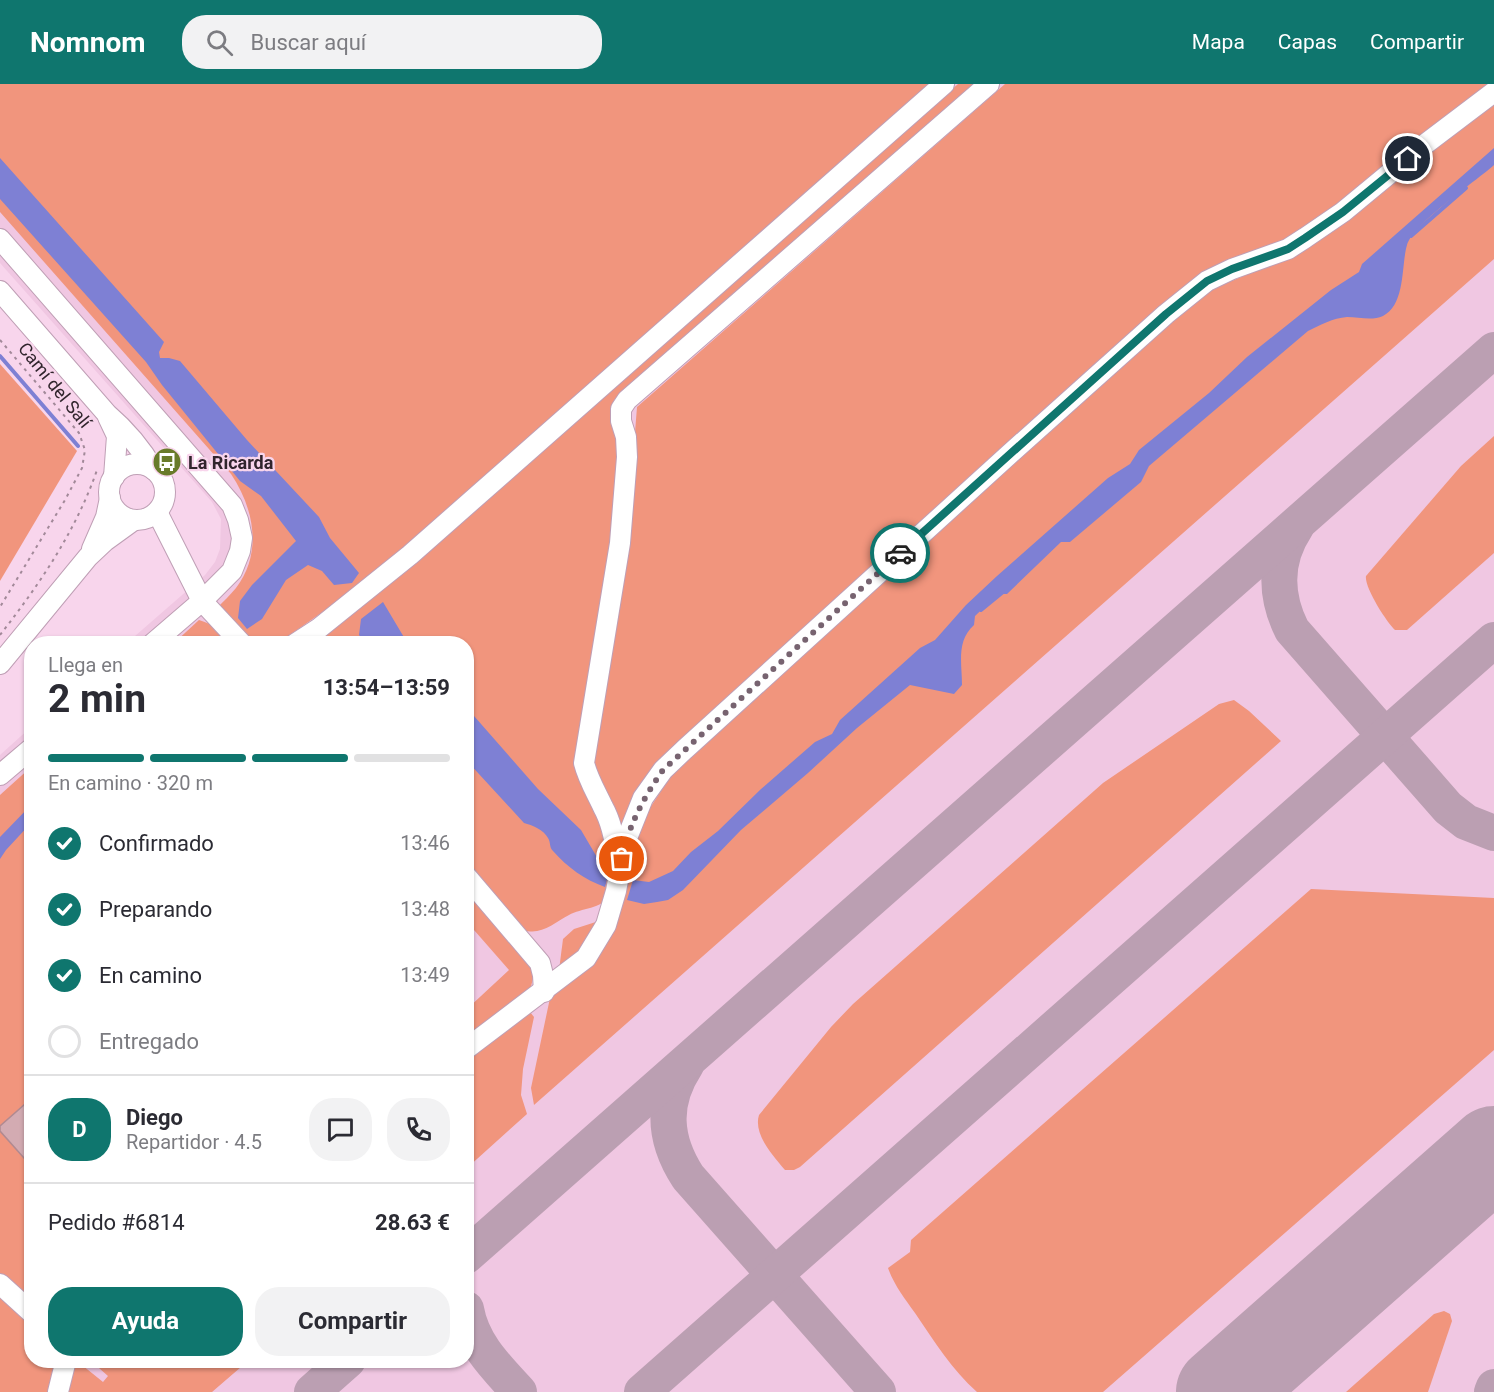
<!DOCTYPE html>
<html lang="es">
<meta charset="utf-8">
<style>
body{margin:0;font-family:Roboto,sans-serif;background:#f2f2f3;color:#2b2b33;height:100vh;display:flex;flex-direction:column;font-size:22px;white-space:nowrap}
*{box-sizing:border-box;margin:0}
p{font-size:20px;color:#7c7c81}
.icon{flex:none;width:33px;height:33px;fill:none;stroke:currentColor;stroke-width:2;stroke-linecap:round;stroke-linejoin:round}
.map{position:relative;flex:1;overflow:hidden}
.details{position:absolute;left:24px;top:552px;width:450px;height:732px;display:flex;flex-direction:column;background:#fff;border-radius:24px;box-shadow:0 2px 4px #0004}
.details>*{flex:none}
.pin{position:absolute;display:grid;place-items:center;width:51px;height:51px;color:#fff;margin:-26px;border:3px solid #fff;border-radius:50%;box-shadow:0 2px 6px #0007}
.courier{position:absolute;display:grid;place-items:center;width:60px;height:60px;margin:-30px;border:4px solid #0f766e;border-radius:50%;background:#fff;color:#222;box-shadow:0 2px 8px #0007}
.overview em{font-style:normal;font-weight:700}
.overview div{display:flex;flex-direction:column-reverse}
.overview{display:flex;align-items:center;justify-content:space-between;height:102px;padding:0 24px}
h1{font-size:39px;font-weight:700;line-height:45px}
.bar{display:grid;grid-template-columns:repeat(4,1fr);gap:9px 6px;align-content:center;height:72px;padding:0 24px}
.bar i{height:8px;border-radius:4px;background:#e1e1e2}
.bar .on{background:#0f766e}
.bar p{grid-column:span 4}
.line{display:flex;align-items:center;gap:15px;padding:0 24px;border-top:2px solid #e1e1e2}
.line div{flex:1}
.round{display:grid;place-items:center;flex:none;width:63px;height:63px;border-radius:24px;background:#f2f2f3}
ol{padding:0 24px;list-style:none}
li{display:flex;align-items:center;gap:18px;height:66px}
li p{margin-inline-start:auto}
li .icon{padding:6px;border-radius:50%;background:#0f766e;color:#fff;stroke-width:4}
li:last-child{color:#7c7c81}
li i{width:33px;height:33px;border:3px solid #e1e1e2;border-radius:50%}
.primary-button{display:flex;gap:12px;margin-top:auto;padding:12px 24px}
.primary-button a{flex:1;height:69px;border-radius:24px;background:#0f766e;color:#fff;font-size:24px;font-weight:700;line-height:69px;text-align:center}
.primary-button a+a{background:#f2f2f3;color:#2b2b33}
header{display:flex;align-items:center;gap:36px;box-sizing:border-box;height:84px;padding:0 30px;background:#0f766e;color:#fff}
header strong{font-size:28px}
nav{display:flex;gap:33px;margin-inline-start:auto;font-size:21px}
.search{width:420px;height:54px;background:#f2f2f3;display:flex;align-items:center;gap:15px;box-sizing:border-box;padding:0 21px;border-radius:24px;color:#7c7c81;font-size:22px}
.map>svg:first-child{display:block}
</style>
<header>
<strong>Nomnom</strong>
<div class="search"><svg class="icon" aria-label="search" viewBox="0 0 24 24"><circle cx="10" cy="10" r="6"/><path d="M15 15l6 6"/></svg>Buscar aquí</div>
<nav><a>Mapa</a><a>Capas</a><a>Compartir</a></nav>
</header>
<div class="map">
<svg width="1494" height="1308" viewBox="0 0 1494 1308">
<rect width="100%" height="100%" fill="#f8d5ec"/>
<path fill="#f0c7e2" d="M0 0H1494V1308H0V671L31 643 32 1276H466V560L127 559 205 491 215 478 220 465 221 435 212 418 0 179Z"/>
<g fill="#f1957d">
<path d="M0 0H934L361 501 277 560 254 559 217 524C223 518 230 511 236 504 263 469 254 424 231 390L0 128Z"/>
<path d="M958 0H974L614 316 623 375 578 683C591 711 624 782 610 811 602 825 581 824 569 831 554 839 541 852 523 846L467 778 466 560H304L434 461Z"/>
<path d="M1005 0H1494L1284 162 1227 181 683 658 625 751 590 684 634 361 637 323Z"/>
<path d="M1494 21V175L534 1021 531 1004 550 914 620 820 642 736 686 669 1202 211 1222 201 1291 172Z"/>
<path d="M0 280 77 367 0 497Z"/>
<path d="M1494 352V469L1407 546H1395C1387 539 1364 503 1366 492L1461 382Z"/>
<path d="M199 536C213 540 220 547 226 559L173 560Z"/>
<path d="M1234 616 1249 627 1281 657 800 1083 794 1086H785C773 1072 753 1050 759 1031L831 943 853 920 1103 699 1219 620Z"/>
<path d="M31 683V1221L0 1194V711Z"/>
<path d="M1311 805 1494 814V966L1103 1308H977C952 1286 934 1257 915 1229 905 1215 894 1201 888 1184L910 1168 911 1156Z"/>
<path d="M466 806 527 875 534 891 530 906 467 957V925L509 886 467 838Z"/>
<path d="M602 836 595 853 558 894 563 855 574 845Z"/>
<path d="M530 928 534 933 523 985 521 1011 527 1030 467 1084V972Z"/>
<path d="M0 1212 31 1239 32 1276 77 1277 103 1298 108 1292 91 1277H117L125 1283 133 1277H248L212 1308H0Z"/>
<path d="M1444 1227 1450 1230 1452 1237 1428 1308H1346L1434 1230Z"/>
</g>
<g fill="#7e80d4">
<path d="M1494 64V81C1475 98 1414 139 1407 161 1401 181 1406 220 1383 232 1372 237 1359 233 1347 233 1333 234 1320 241 1308 247L1149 382 1141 398 1070 458H1061L1007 510H998L975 532 974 541C956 557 962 580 962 601L954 610 910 601 857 644 808 689 741 746 683 806 668 816 657 818 644 820 627 816 633 796 649 798 673 787 691 768 718 747 761 705 815 658 832 650 840 636 920 564 935 556 966 521 997 492 1108 394 1130 380 1139 366 1209 309 1247 273 1331 206 1359 188 1362 180Z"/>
<path d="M0 74 164 258 159 268 160 274H169L180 277 247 356 319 433 330 454 359 489 352 499 334 501 322 487 308 481 286 496 262 535 247 545 238 534 240 517 252 501 296 457 261 412 240 397 162 301 146 278 0 115Z"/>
<path d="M383 518 405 555 409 559H366L359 551 361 535Z"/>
<path d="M467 624 538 705 581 746 608 792 605 803C585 796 567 783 553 767 549 763 551 759 548 754 544 746 532 741 524 739L467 677Z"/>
<path d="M31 721V739L6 766 0 775V753Z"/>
</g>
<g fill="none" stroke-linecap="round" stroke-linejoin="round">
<g stroke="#7e80d4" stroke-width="4">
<path d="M1411 152 1466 104"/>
<path d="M0 272 78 362"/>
<path d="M981 526 1003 508"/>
</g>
<g stroke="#bb9fb2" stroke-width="36">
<path d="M1296 443C1274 476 1275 512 1292 546L1448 724 1466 738 1494 749"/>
<path d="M686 981C661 1019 664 1056 688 1093L878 1308"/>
<path d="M466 1172 1494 266"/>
<path d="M466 1225C472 1260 496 1283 519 1308"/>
<path d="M312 1308 348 1276"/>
<path d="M642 1308 1494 556"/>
<path d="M1492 1308 1494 1303"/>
</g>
<path stroke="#bb9fb2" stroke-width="92" d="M1222 1308 1494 1068"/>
</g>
<path fill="#d3abb2" stroke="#b18a91" stroke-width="1.5" d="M32 1014V1083L0 1047V1042Z"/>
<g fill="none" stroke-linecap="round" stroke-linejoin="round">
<g stroke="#bf9fb5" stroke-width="22">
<g id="minor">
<path d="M0 155 232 421 238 436 242 454 240 467 232 487 202 517 152 560"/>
<path d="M0 207 107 330C127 347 141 364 154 386"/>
<path d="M108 333 117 352 114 393"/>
<circle cx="137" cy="408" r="28"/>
<path d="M157 428 202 517 242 560"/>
<path d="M92 465 106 433 110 414"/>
<path d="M295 560 318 545 410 471 944 0"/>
<path d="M0 580 88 473 105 457 134 436"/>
<path d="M0 691 32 664"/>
<path d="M617 774C615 756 612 739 603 723 596 708 588 695 584 679L620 459 627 373 626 353 621 337V325L627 316 989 0"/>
<path d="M466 792 540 879 543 891 544 908"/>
<path d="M466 965 586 874 606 841 616 807 625 759 643 714 663 686 684 666 1013 367 1166 230 1207 197 1232 185 1288 165 1305 154 1343 128 1424 61 1494 8"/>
<path d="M0 1200 32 1229"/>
<path d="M58 1308 66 1276"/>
</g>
</g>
<g stroke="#a28999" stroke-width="2" stroke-dasharray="3 4.5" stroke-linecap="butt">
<path d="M0 256 79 349 85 366 82 384 65 416 0 523"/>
<path d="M0 551C39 501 76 447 97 386"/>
</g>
<use href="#minor" stroke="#fff" stroke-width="20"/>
</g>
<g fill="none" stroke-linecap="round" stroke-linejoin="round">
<path stroke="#776370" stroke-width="6" stroke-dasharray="0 10.8" d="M622 775C628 742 644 713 663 686L900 469"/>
<path stroke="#0f766e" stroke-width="8" d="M900 469 1166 230 1207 197 1232 185 1288 165 1305 154 1343 128 1408 75"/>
</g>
<defs>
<g id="bus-disc" transform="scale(1.5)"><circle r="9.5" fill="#697b2a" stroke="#f8d5ec"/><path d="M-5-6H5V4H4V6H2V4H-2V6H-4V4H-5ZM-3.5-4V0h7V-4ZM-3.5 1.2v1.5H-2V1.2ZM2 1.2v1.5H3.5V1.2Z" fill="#fff"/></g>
</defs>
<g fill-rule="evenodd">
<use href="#bus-disc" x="167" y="378"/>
</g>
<g text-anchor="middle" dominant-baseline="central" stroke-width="4.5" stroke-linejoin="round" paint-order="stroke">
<g font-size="18" fill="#31252d" stroke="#f8d5ec">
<text transform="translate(55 301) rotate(51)">Camí del Salí</text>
</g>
<g font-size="18" font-weight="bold" fill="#31252d" stroke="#f8d5ec" text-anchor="start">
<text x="188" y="378">La Ricarda</text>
</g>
</g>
</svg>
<div class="pin" style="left:622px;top:775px;background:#ea580c"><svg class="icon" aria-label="bag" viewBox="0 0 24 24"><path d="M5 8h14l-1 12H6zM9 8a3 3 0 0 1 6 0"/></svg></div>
<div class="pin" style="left:1408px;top:75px;background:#1f2937"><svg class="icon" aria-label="home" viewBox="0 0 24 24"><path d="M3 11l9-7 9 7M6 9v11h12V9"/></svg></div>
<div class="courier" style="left:900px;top:469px"><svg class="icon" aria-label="car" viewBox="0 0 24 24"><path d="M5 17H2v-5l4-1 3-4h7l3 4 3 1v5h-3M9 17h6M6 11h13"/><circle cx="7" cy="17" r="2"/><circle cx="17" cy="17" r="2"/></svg></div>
<section class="details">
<div class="overview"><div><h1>2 min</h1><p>Llega en</p></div><em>13:54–13:59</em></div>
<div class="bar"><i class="on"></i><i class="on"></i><i class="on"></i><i></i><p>En camino · 320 m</p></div>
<ol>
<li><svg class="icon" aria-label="check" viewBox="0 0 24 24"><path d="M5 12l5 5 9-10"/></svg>Confirmado<p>13:46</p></li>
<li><svg class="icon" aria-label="check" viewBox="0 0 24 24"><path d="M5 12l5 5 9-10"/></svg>Preparando<p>13:48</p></li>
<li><svg class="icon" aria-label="check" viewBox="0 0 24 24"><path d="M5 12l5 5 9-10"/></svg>En camino<p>13:49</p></li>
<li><i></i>Entregado</li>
</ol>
<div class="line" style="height:108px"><b class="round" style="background:#0f766e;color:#fff">D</b><div><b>Diego</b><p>Repartidor · 4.5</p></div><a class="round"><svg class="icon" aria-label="chat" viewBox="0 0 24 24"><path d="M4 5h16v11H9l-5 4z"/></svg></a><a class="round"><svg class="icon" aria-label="phone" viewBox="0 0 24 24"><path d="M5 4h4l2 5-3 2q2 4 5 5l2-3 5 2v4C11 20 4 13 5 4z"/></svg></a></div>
<div class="line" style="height:78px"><div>Pedido #6814</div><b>28.63 €</b></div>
<div class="primary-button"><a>Ayuda</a><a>Compartir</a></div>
</section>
</div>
